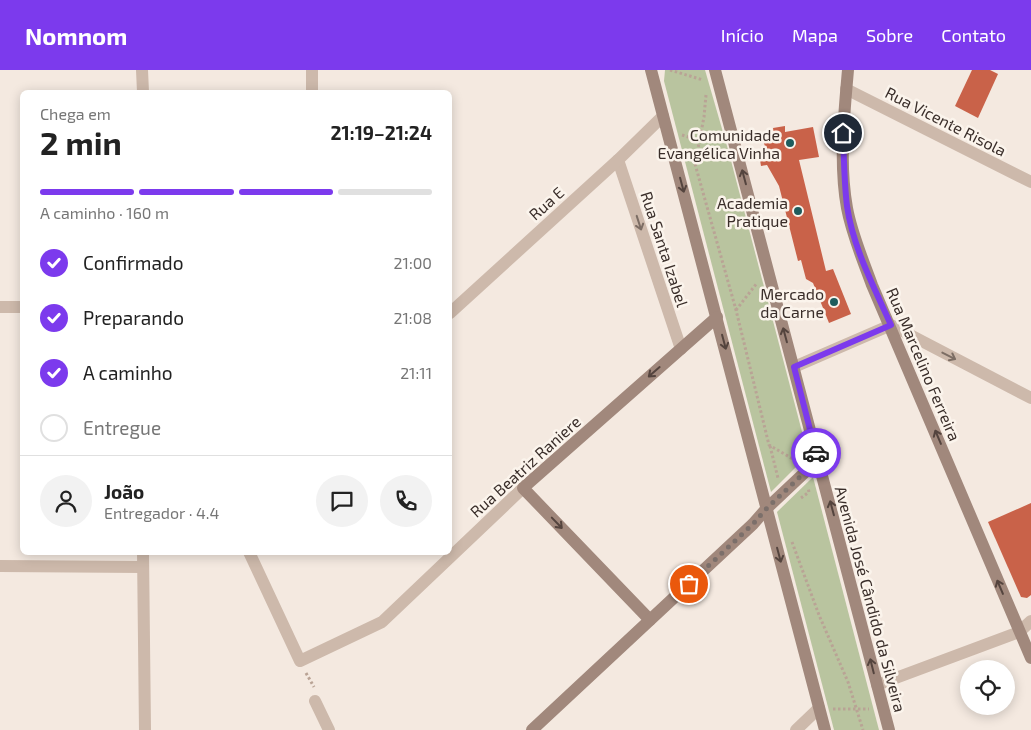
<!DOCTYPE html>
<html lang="pt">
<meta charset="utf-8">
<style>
body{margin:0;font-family:"Exo 2",sans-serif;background:#f2f2f2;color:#222;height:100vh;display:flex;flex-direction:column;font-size:19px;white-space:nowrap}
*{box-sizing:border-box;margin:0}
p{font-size:16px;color:#767676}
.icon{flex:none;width:28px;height:28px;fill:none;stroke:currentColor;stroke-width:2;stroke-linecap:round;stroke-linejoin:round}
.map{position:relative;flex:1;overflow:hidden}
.side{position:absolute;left:20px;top:20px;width:432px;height:465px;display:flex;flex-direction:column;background:#fff;border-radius:8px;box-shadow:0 2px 12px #0003}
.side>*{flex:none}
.buttons{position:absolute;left:960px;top:590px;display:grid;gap:10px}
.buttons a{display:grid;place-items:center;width:55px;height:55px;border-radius:50%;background:#fff;box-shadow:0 2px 12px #0003;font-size:25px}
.pin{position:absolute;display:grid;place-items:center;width:42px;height:42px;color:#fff;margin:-21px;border:2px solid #fff;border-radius:50%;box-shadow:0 1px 5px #0007}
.courier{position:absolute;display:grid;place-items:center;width:50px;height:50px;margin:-25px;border:4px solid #7c3aed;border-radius:50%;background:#fff;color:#222;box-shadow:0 1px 6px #0007}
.summary em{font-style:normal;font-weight:700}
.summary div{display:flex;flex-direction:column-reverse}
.summary{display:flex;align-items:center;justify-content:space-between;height:85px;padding:0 20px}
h1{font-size:32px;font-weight:700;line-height:38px}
.bar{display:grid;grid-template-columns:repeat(4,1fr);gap:8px 5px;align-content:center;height:60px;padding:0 20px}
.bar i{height:6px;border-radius:4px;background:#e0e0e0}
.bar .on{background:#7c3aed}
.bar p{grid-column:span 4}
.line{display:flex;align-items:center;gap:12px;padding:0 20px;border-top:1px solid #e0e0e0}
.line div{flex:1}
.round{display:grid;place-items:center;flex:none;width:52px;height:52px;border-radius:26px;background:#f2f2f2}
ol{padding:0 20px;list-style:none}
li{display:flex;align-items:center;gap:15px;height:55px}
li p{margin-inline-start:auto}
li .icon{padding:5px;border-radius:50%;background:#7c3aed;color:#fff;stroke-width:4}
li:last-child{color:#767676}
li i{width:28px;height:28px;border:2px solid #e0e0e0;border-radius:50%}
header{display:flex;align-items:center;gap:30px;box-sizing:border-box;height:70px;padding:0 25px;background:#7c3aed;color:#fff}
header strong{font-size:24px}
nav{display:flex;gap:28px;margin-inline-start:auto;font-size:18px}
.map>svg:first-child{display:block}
</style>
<header>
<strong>Nomnom</strong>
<nav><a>Início</a><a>Mapa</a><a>Sobre</a><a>Contato</a></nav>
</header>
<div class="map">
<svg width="1031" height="660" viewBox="0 0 1031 660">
<rect width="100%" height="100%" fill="#f4e9e0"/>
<g fill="#b9c49f">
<path d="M665 0H705L729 83 806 377V384L804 389 771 422 664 11Z"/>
<path d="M813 407 879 660H834L777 442Z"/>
</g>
<g fill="#c96249">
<path d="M972 0H990L998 4 978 48 955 36Z"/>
<path d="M785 56V62L813 57 819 87 799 90 826 201 833 199 851 244 829 253 813 213 806 209 801 190 798 191 779 116 767 95 761 96 759 84 766 83 763 67 774 65 773 58Z"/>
<path d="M1031 433V525L1027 528 1021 527 988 452Z"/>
</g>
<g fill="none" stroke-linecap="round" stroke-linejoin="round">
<g stroke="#b9a395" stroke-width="3" stroke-dasharray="2.5 2.5" stroke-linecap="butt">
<path d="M670 0 703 10"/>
<path d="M706 25 704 47 695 94 736 240 769 375 798 392"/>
<path d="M682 65 698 70H720"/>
<path d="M736 240 757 213"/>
<path d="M770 376 778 408"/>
<path d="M801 428 809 422 808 418"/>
<path d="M792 472 819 545 848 612 863 660"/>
<path d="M306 603 314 617"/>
<path d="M833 639H869"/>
</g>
<g stroke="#cdb9ab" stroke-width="12">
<path d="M142 0 143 22"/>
<path d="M846 19 1031 112"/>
<path d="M312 22V0"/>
<path d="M618 90 681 279"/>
<path d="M0 237H22"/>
<path d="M450 243 618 90 663 46"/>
<path d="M794 297 891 255 1031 328"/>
<path d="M143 482 145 660"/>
<path d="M249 482 300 591 382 552 523 418"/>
<path d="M0 496 143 497"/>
<path d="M877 615 1019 562 1031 551"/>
<path d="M315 631 329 660"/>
<path d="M796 660 819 638"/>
</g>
<g stroke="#a1887c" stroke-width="12">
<path d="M651 0 825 660"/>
<path d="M715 0 889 660"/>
<path d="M848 0C844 45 839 94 847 138 852 165 863 190 872 215L1031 588"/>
<path d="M650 550 523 418 717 247"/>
<path d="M532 660 753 454 767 438 818 390"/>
</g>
</g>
<defs><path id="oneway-shaft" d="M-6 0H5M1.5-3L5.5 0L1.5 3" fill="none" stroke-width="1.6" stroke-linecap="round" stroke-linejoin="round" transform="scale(1.25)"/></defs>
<g stroke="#54443e">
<use href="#oneway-shaft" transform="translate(744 107) rotate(-105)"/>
<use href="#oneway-shaft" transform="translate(682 115) rotate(75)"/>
<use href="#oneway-shaft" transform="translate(785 265) rotate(-105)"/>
<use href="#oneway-shaft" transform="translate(724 272) rotate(75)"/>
<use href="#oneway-shaft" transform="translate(654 302) rotate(139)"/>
<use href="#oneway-shaft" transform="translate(938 367) rotate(-113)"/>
<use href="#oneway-shaft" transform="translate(832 438) rotate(-105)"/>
<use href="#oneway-shaft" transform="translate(557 453) rotate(46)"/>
<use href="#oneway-shaft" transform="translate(779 485) rotate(75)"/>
<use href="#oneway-shaft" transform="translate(1000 517) rotate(-113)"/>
<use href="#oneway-shaft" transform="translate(872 596) rotate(-104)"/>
</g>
<g stroke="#7c6d64">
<use href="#oneway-shaft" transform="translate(639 153) rotate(72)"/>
<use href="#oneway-shaft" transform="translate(949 286) rotate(27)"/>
</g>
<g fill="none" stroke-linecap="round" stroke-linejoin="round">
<path stroke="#7b6f6a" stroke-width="5" stroke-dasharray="0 9" d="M689 514 753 454 767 438 818 390 816 383"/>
<path stroke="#7c3aed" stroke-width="6" d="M816 383 794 297 891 255C874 217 853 178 847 136 844 112 844 87 843 63"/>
</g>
<g fill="#1e5c5d" stroke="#fbf4ec" stroke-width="2">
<circle cx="790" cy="73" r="5"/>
<circle cx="798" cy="141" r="5"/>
<circle cx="834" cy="232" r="5"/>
</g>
<g text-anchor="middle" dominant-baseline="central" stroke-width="5" stroke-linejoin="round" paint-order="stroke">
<g font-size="16" fill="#3a2e2a" stroke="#fbf4ec">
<text transform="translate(946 51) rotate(27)">Rua Vicente Risola</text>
<text transform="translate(546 133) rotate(-42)">Rua E</text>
<text transform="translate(665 179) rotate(72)">Rua Santa Izabel</text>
<text transform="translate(924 294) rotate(67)">Rua Marcelino Ferreira</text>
<text transform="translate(525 396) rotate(-42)">Rua Beatriz Raniere</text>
<text transform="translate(871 529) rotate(75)">Avenida José Cândido da Silveira</text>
</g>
<g font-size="16" fill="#3a2e2a" stroke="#fbf4ec" text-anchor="end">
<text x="780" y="64">Comunidade<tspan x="780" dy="18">Evangélica Vinha</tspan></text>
<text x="788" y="132">Academia<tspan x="788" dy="18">Pratique</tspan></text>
<text x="824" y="223">Mercado<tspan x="824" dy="18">da Carne</tspan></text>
</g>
</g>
</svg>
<div class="buttons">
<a><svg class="icon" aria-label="locate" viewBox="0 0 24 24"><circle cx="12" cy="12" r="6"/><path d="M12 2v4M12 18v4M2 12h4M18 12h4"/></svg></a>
</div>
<div class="pin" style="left:689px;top:514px;background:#ea580c"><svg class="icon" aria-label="bag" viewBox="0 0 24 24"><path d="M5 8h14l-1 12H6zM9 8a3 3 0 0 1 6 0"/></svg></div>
<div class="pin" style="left:843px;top:63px;background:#1f2937"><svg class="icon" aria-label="home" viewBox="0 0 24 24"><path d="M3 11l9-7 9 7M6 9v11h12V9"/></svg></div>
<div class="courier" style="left:816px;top:383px"><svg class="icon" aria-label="car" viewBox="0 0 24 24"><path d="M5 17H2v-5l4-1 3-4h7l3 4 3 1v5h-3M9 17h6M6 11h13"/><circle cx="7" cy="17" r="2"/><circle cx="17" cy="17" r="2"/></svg></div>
<section class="side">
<div class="summary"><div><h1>2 min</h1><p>Chega em</p></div><em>21:19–21:24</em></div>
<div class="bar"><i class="on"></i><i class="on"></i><i class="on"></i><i></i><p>A caminho · 160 m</p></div>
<ol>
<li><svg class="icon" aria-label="check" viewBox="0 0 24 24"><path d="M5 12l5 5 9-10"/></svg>Confirmado<p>21:00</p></li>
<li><svg class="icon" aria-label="check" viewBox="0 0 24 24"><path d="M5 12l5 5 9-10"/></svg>Preparando<p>21:08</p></li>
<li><svg class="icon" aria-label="check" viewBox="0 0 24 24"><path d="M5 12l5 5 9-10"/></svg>A caminho<p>21:11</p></li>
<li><i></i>Entregue</li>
</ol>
<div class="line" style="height:90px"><a class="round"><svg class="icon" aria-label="person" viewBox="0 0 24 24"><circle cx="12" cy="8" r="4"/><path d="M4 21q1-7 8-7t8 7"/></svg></a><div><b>João</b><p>Entregador · 4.4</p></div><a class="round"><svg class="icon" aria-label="chat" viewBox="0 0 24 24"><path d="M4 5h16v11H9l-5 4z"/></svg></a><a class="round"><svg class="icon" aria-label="phone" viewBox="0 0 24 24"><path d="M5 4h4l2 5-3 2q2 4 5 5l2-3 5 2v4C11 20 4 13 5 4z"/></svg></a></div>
</section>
</div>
